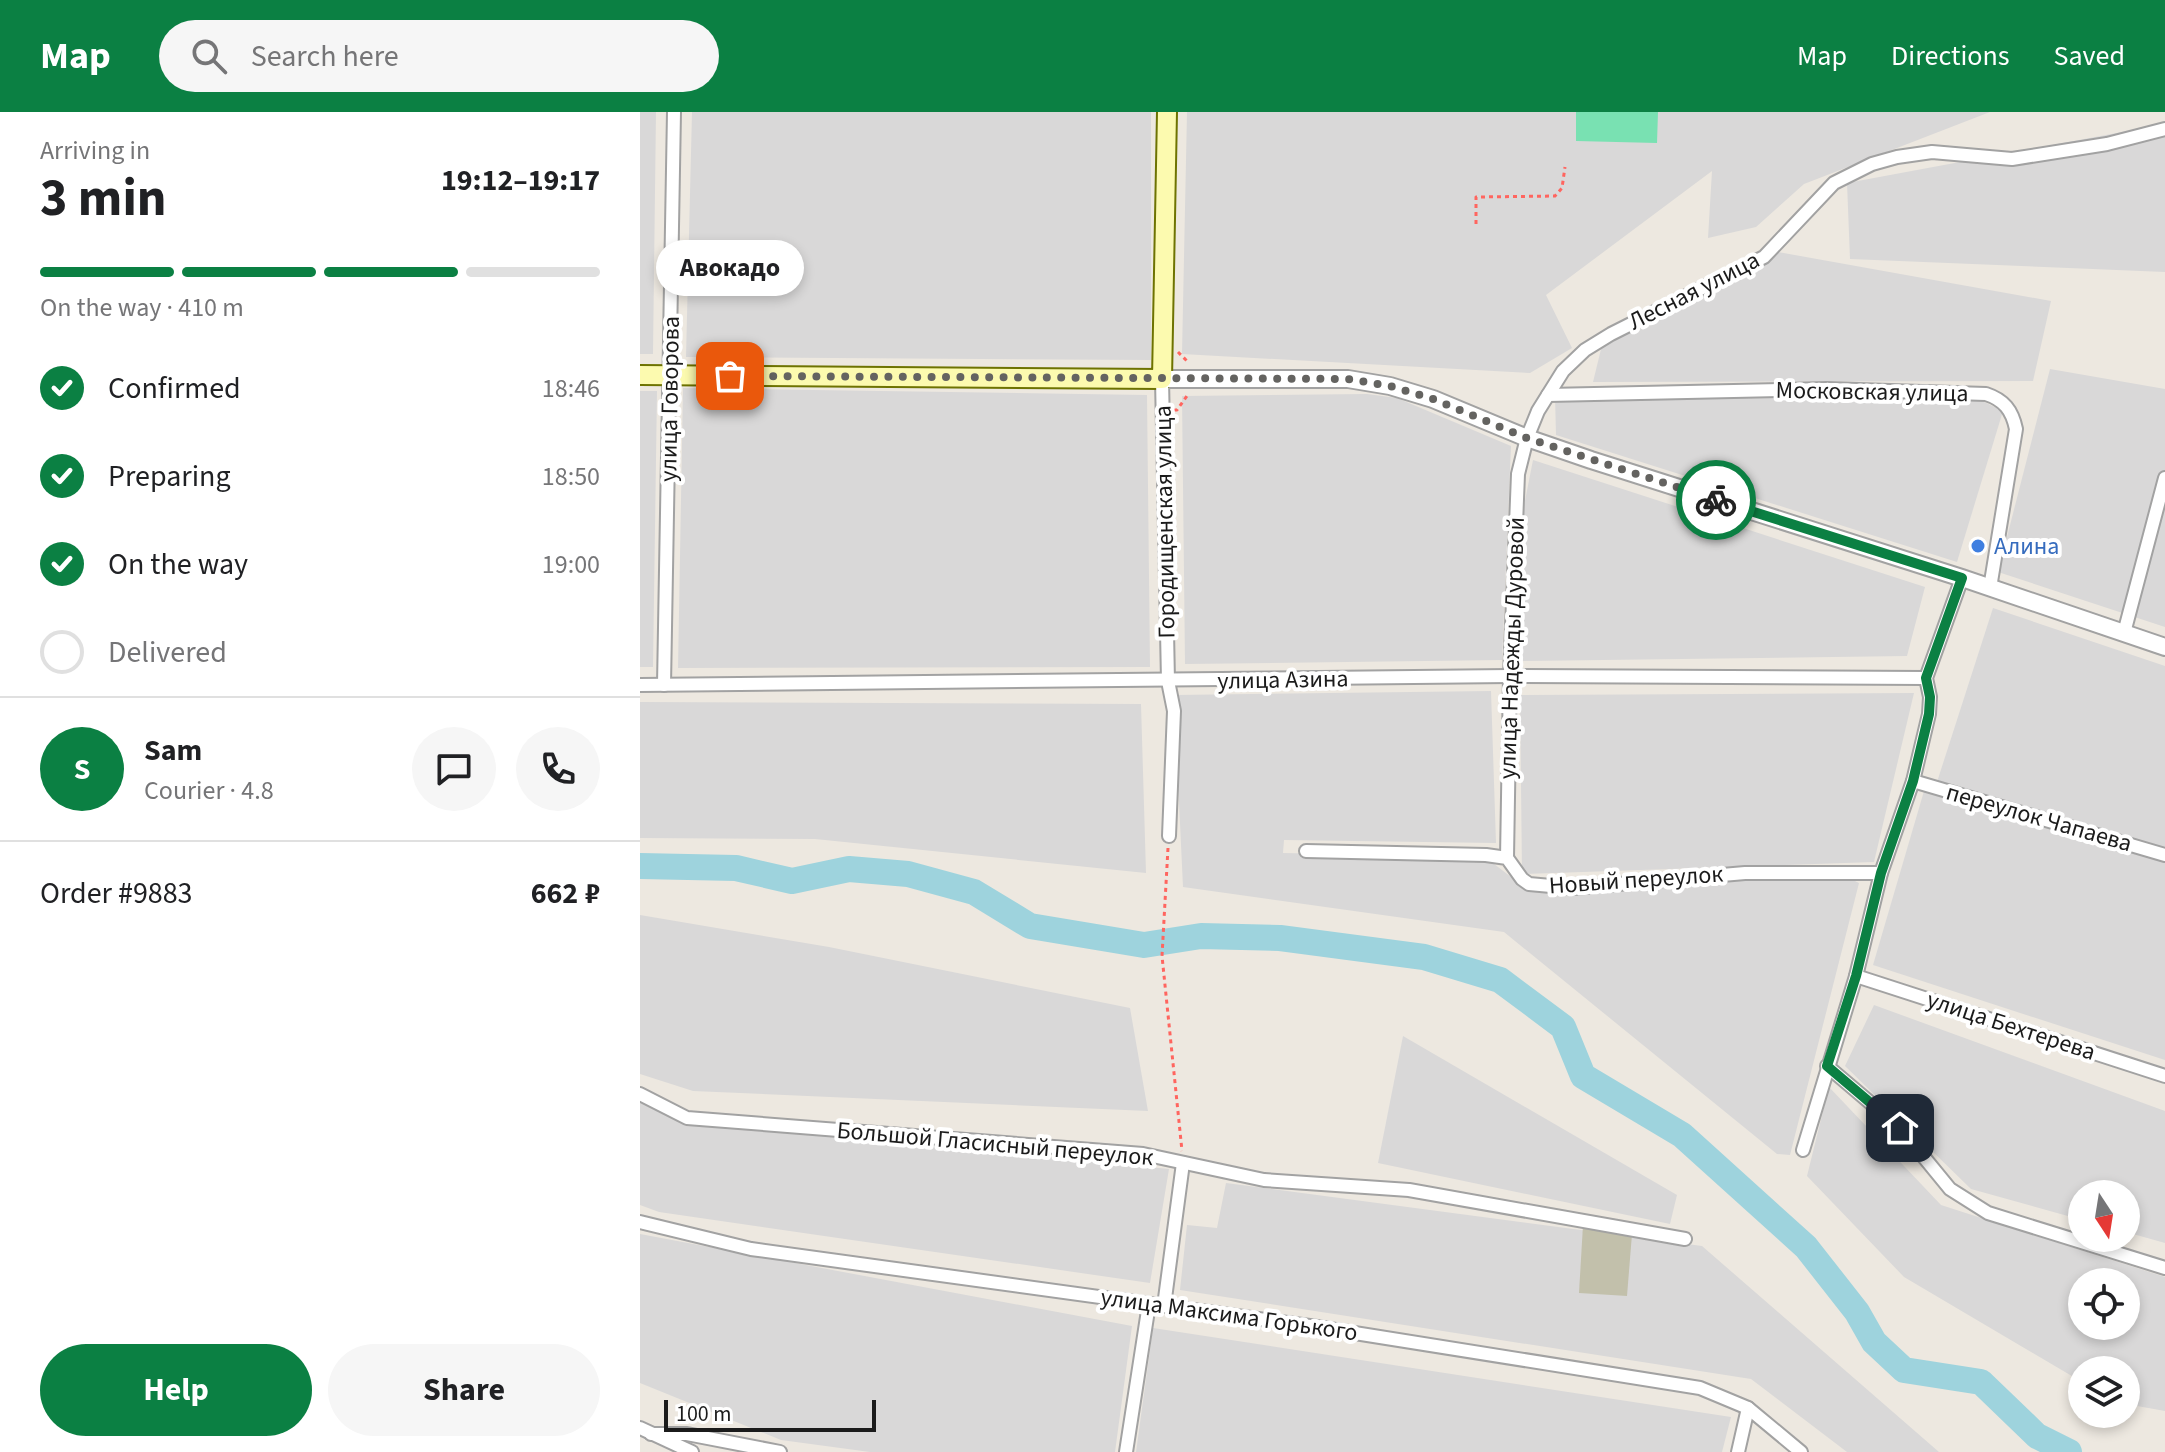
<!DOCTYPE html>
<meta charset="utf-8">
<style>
body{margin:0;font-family:"Source Sans 3",sans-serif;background:#f6f6f6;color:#202124;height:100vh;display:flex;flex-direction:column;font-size:30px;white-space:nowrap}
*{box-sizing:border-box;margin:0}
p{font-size:26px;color:#757577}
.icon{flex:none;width:44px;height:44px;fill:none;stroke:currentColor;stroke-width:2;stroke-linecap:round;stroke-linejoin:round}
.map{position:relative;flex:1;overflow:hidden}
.details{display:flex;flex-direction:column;background:#fff;width:640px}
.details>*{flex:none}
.needle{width:52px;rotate:168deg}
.fabs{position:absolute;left:1428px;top:1068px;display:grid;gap:16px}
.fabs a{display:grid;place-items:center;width:72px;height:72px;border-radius:50%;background:#fff;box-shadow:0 4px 12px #0003;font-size:40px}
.scale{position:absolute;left:24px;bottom:20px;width:212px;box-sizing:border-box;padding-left:8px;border:4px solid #1b1b1b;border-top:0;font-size:22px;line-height:28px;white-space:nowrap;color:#1b1b1b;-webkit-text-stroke:6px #fff;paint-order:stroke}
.pin{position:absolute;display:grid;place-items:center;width:68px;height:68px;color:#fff;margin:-34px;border-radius:16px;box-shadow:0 4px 12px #0006}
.courier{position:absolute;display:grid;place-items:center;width:80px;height:80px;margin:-40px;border:6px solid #0b8043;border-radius:50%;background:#fff;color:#222;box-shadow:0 2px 10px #0007}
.bubble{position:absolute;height:56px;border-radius:28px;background:#fff;box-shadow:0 4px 12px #0003;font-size:26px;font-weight:700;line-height:56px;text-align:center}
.summary em{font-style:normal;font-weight:700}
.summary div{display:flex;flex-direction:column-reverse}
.summary{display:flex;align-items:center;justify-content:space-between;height:136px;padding:0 40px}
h1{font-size:52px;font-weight:700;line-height:60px}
.bar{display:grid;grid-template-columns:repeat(4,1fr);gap:12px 8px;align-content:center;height:96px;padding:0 40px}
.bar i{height:10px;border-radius:6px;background:#e0e0e0}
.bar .current{background:#0b8043}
.bar p{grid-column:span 4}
.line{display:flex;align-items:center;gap:20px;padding:0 40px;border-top:2px solid #e0e0e0}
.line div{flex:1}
.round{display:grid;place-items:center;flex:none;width:84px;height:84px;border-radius:42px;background:#f6f6f6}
ol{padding:0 40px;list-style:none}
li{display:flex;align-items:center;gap:24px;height:88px}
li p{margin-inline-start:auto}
li .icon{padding:8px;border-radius:50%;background:#0b8043;color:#fff;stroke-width:4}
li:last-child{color:#757577}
li i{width:44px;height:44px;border:4px solid #e0e0e0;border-radius:50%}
.button{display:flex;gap:16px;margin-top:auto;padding:16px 40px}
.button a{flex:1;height:92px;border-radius:48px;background:#0b8043;color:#fff;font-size:32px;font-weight:700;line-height:92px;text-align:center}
.button a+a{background:#f6f6f6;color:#202124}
header{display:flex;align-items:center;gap:48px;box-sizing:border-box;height:112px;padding:0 40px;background:#0b8043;color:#fff}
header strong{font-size:38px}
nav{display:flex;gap:44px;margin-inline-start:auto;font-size:28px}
.search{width:560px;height:72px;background:#f6f6f6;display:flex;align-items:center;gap:20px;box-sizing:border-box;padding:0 28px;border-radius:44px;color:#757577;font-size:30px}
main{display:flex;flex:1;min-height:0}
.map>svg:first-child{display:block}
</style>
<header>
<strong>Map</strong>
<div class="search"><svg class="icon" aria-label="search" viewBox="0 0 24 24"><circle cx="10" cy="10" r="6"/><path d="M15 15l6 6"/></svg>Search here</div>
<nav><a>Map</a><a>Directions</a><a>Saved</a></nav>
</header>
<main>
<section class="details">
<div class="summary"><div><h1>3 min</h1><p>Arriving in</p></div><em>19:12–19:17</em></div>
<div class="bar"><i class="current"></i><i class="current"></i><i class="current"></i><i></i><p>On the way · 410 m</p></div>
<ol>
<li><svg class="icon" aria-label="check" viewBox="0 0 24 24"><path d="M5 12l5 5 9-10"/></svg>Confirmed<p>18:46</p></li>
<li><svg class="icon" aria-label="check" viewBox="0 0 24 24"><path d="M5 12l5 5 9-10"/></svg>Preparing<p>18:50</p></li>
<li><svg class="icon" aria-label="check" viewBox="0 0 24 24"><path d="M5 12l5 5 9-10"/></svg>On the way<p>19:00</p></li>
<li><i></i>Delivered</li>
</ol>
<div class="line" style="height:144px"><b class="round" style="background:#0b8043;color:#fff">S</b><div><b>Sam</b><p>Courier · 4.8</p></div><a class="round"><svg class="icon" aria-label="chat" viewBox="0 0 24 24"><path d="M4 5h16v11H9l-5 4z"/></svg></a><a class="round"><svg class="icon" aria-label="phone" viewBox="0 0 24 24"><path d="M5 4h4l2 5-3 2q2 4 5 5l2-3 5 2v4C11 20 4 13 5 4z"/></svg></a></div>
<div class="line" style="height:104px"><div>Order #9883</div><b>662 ₽</b></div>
<div class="button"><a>Help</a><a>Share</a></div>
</section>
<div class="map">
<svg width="1525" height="1340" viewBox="0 0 1525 1340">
<rect width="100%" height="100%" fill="#ede8e0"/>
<g fill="#d9d8d8" fill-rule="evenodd">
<path d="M0 0H16L13 242H0Z"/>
<path d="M52 0H511V248L46 245Z"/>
<path d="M547 0H1350L1164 72 1116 115 1068 126 1072 59 906 183 932 236 890 261 542 242Z"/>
<path d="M1525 12V160L1210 147 1207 71Z"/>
<path d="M1138 140 1411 189 1393 269 953 270 962 233Z"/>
<path d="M1410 257 1525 277V515L1358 460Z"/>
<path d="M43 276 507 283 510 555 38 556Z"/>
<path d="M0 279H17L13 555H0Z"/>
<path d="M727 282 757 286 871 334 862 548 545 552 542 284Z"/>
<path d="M915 284 1340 288 1363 299 1317 450 916 323Z"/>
<path d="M893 348 1285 475 1267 544 881 549 880 414Z"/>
<path d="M1353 496 1525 554V738L1297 670Z"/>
<path d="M851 579 856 731 644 728 643 741 845 745 888 778 1205 764 1219 771 1150 1043 1137 1042 864 820 543 775 534 583Z"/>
<path d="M1274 581 1234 750 882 762 880 583Z"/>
<path d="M0 590 501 592 506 761 175 727 0 726Z"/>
<path d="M1284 679 1525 750V948L1233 853Z"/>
<path d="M0 803 189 835 490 896 508 999 53 979 0 962Z"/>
<path d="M1234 893 1525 999V1131L1486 1120V1082H1442V1108L1331 1077 1205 954Z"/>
<path d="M763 924 1037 1083 1030 1112 738 1051Z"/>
<path d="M1189 975 1301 1093 1525 1165V1299L1486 1292V1258H1442V1270L1264 1165 1167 1064ZM1442 1170H1486V1214H1442Z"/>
<path d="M0 990 37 1007 529 1057 510 1171 19 1100 0 1093Z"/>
<path d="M586 1071 1062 1134 1299 1340H1207L1111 1267 540 1178 547 1113 577 1116Z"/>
<path d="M0 1122 492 1214 475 1340H230L141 1328 0 1271Z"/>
<path d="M513 1216 1091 1305 1082 1340H496Z"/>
</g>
<path fill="#c2c0ab" d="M943 1113 992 1122 987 1184 939 1181Z"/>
<path fill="#79e1b2" d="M936 0H1018L1017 31 936 29Z"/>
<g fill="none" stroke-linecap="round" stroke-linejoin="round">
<path stroke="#9ed3dd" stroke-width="26" d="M0 754 96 756 152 769 209 757 268 762 334 780 390 814 504 833 561 824 640 826 784 845 860 868 923 915 943 964 1042 1023 1166 1135 1217 1200 1234 1230 1264 1258 1341 1270 1397 1324 1429 1340"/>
<g stroke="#a2a2a2" stroke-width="16">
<g id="minor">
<path d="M522 267 528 569 534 599 529 724"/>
<path d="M908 283 1187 277 1346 282C1364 288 1372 298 1376 317L1350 476"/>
<path d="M1484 521 1525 366"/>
<path d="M0 573 870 564 1286 566"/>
<path d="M24 573 34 0"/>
<path d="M1273 669 1525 743"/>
<path d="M666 739 846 743 867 746 882 767 889 772 933 776 1105 761H1241"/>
<path d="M867 746 870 564 878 362 887 326 898 299 923 259 945 238 971 222 1124 145 1194 71 1232 52 1257 45 1292 40 1372 47 1467 32 1525 17"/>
<path d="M1216 864 1525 964"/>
<path d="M1187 954 1260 1016 1310 1077 1348 1101 1525 1156"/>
<path d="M0 982 47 1006 503 1042 624 1068 769 1078 1045 1127"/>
<path d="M1163 1038 1216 864 1241 761 1273 669 1289 602 1290 585 1286 566 1322 466"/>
<path d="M0 1110 111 1137 677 1215 1060 1276 1108 1296 1161 1340"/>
<path d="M524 1194 543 1051"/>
<path d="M0 1316 52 1340"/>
<path d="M11 1322H47L140 1340"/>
<path d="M486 1340 509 1192"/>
<path d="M1098 1340 1108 1296"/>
</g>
</g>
<g stroke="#a2a2a2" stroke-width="20">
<path id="tertiary" d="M522 267H708L750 274 793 287 887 326 951 348 1322 466 1525 535"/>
</g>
<g stroke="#6e7301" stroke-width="22">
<path id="secondary" d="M0 263 522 267 527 0"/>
</g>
<g stroke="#ff655f" stroke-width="3" stroke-dasharray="4 4" stroke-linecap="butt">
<path d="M836 112V85L915 84 922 76 925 55"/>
<path d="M538 240 549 251"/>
<path d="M534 298H537L549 281"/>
<path d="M528 736 522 844 542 1039"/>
</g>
<use href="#minor" stroke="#fff" stroke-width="12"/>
<use href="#tertiary" stroke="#fff" stroke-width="16"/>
<use href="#secondary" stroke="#fcfaaf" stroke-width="18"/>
</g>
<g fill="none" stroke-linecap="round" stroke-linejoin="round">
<path stroke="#646360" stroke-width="8" stroke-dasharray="0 14.4" d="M90 264 708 267 750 274 793 287 887 326 1076 388"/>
<path stroke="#0b8043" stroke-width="10" d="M1076 388 1322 466 1286 566 1290 585 1289 602 1273 669 1241 761 1216 864 1187 954 1260 1016"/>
</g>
<circle fill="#3f7fe0" stroke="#fff" stroke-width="3" cx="1338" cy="434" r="8"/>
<g text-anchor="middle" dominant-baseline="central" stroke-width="8" stroke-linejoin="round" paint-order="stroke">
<g font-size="24" fill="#1b1b1b" stroke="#fff">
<text transform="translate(1054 179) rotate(-27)">Лесная улица</text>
<text transform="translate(1232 280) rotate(1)">Московская улица</text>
<text transform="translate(30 287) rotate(-89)">улица Говорова</text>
<text transform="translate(525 410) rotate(-91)">Городищенская улица</text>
<text transform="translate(872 536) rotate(-88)">улица Надежды Дуровой</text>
<text transform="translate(643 568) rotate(-1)">улица Азина</text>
<text transform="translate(1399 706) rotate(16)">переулок Чапаева</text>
<text transform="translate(996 768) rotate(-4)">Новый переулок</text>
<text transform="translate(1371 914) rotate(18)">улица Бехтерева</text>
<text transform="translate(355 1032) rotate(5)">Большой Гласисный переулок</text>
<text transform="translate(589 1203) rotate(8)">улица Максима Горького</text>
</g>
<g font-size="24" fill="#366cbe" stroke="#fff" text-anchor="start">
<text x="1354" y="434">Алина</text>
</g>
</g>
</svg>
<div class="fabs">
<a><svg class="needle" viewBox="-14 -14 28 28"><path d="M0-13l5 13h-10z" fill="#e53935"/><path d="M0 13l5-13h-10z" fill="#757577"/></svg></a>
<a><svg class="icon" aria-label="locate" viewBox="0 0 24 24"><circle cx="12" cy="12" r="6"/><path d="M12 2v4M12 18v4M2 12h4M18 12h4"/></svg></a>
<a><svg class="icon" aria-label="layers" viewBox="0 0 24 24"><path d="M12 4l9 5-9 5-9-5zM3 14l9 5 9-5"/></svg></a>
</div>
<div class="scale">100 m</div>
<div class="pin" style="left:90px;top:264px;background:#ea580c"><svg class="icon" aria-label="bag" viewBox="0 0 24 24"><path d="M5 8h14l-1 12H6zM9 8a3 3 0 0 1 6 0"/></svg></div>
<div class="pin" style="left:1260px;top:1016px;background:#1f2937"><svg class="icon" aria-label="home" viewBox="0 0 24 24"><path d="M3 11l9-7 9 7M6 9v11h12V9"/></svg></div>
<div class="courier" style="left:1076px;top:388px"><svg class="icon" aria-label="bike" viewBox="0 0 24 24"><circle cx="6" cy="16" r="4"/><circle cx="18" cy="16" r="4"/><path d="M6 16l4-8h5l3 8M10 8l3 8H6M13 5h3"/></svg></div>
<div class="bubble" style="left:16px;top:128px;width:148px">Авокадо</div>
</div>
</main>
